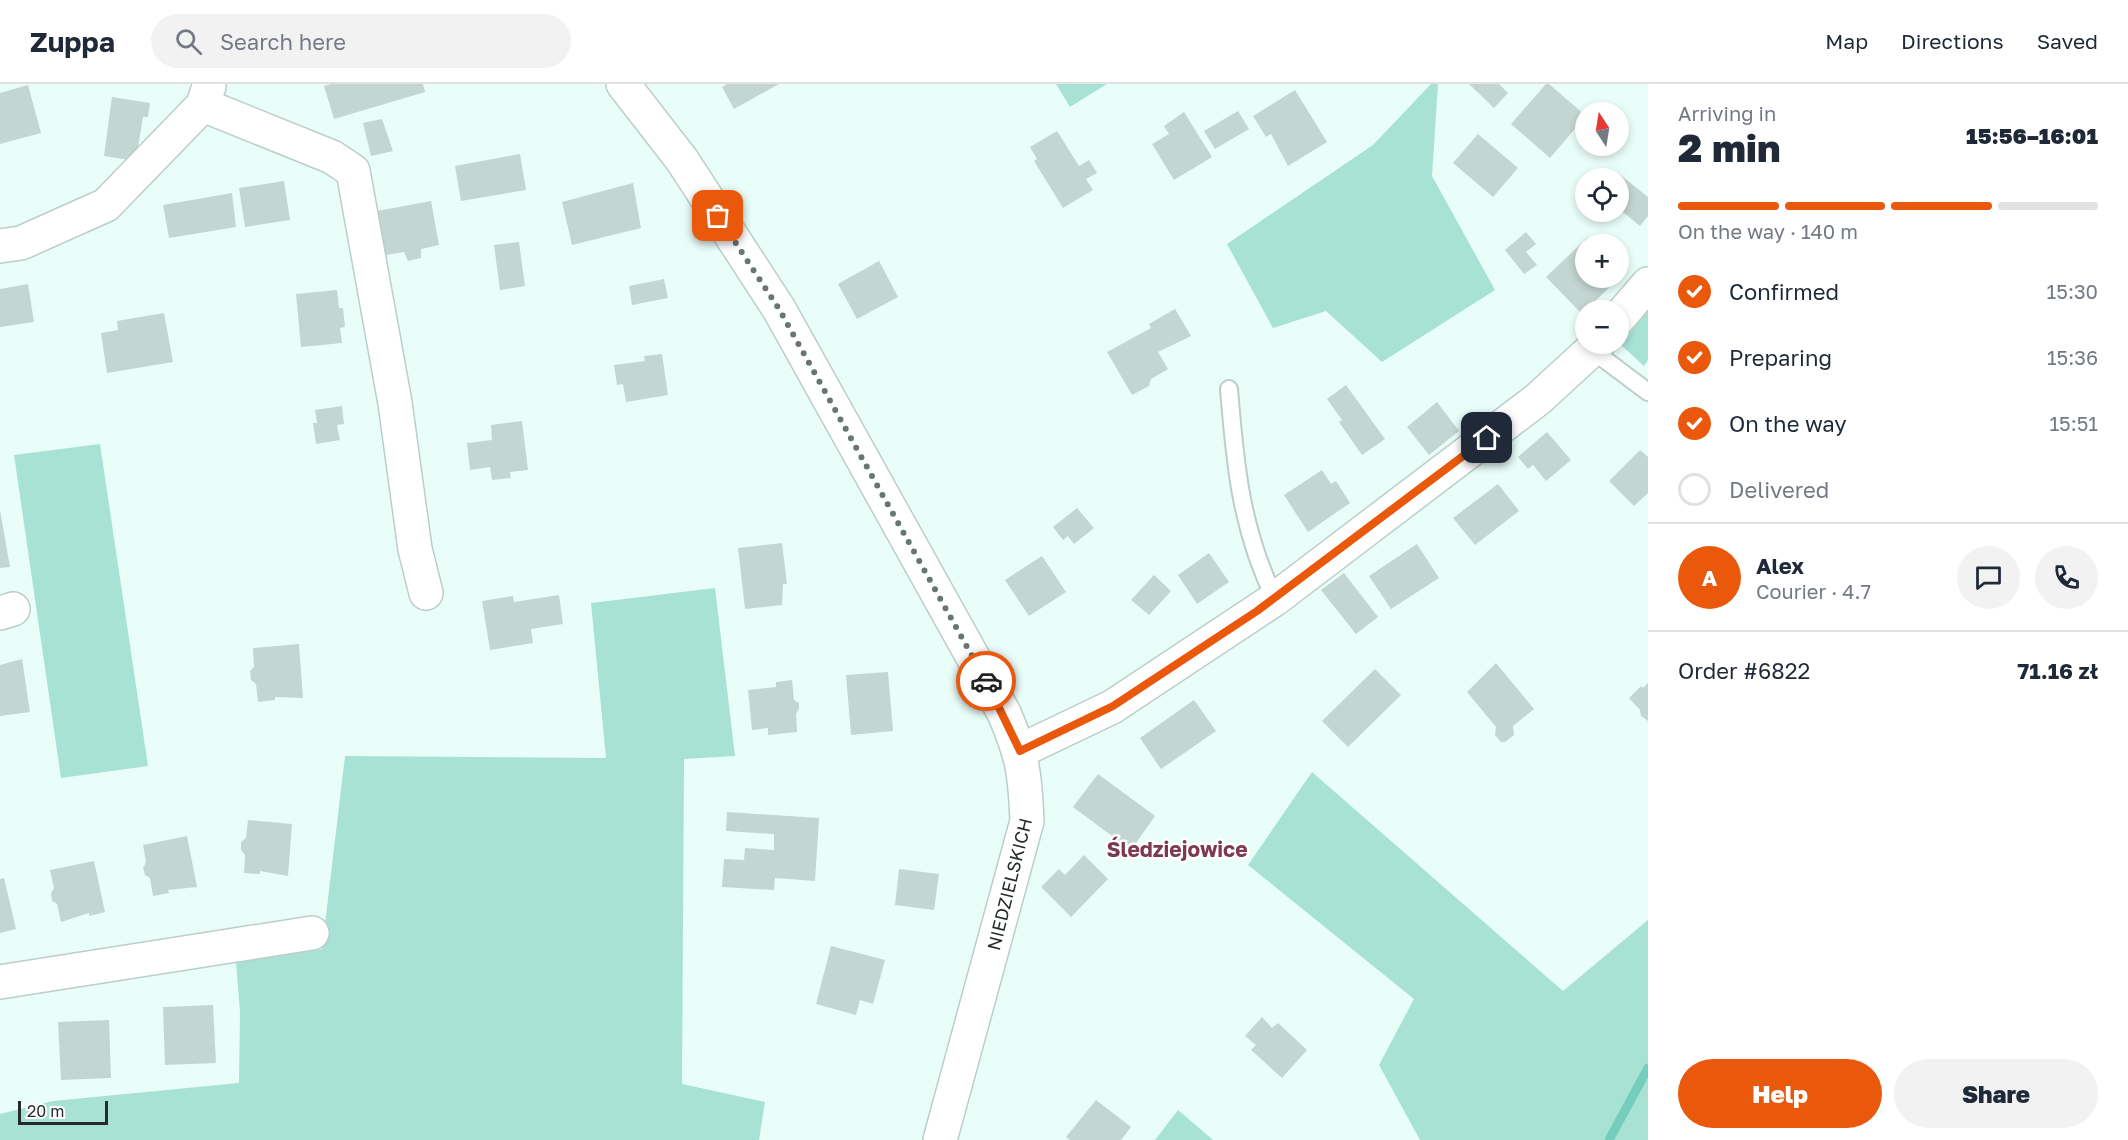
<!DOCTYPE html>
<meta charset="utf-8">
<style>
body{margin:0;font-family:"Golos Text",sans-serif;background:#f2f2f3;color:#1f2937;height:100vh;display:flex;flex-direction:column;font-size:22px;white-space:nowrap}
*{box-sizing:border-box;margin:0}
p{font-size:20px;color:#747a83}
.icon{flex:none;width:33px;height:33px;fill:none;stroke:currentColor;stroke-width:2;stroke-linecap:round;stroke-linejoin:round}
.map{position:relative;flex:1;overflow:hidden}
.panel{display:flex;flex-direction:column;background:#fff;width:480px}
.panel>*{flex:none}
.needle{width:39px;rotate:348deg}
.buttons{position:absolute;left:1575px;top:18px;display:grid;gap:12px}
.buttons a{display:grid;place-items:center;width:54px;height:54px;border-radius:50%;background:#fff;box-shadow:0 3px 9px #0003;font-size:30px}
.scale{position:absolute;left:18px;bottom:15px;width:90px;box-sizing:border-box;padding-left:6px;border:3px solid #242b2a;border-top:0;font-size:16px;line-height:21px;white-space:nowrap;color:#242b2a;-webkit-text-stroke:4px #fff;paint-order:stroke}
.pin{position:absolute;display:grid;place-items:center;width:51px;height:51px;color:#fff;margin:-26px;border-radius:12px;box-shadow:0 3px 9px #0006}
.courier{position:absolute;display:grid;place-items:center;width:60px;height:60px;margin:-30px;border:4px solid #ea580c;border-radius:50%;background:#fff;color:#222;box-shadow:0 2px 8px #0007}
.headline em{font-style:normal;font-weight:800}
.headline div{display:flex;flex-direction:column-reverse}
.headline{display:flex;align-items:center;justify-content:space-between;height:102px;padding:0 30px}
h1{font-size:39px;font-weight:800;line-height:45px}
.bar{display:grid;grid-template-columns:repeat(4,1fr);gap:9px 6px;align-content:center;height:72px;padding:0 30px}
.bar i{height:8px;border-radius:4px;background:#e0e1e3}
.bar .selected{background:#ea580c}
.bar p{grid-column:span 4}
.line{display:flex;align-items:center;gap:15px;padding:0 30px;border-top:2px solid #e0e1e3}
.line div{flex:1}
.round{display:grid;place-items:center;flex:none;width:63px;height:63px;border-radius:32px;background:#f2f2f3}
ol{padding:0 30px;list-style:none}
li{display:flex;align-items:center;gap:18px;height:66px}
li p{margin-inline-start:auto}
li .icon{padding:6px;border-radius:50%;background:#ea580c;color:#fff;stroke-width:4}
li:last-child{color:#747a83}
li i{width:33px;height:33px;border:3px solid #e0e1e3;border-radius:50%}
.button{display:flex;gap:12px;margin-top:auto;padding:12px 30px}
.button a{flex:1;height:69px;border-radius:36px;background:#ea580c;color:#fff;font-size:24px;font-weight:800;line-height:69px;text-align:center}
.button a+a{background:#f2f2f3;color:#1f2937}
header{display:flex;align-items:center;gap:36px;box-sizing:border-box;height:84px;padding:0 30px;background:#fff;border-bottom:2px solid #e0e1e3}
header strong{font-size:28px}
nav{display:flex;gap:33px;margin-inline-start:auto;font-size:21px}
.search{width:420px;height:54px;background:#f2f2f3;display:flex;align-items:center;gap:15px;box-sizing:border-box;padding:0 21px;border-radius:33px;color:#747a83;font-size:22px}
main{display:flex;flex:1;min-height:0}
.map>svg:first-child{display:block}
</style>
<header>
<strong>Zuppa</strong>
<div class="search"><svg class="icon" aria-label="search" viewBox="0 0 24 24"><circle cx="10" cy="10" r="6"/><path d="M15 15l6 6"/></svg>Search here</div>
<nav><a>Map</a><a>Directions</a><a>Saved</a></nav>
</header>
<main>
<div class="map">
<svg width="1648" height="1056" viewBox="0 0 1648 1056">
<rect width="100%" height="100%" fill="#eafef9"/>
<g fill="#a7e2d5">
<path d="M1056 0H1107L1070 23Z"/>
<path d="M1431 0H1438L1432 92 1495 206 1382 278 1326 227 1273 244 1227 160 1373 61Z"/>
<path d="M1648 225V276L1644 282 1621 261Z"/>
<path d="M100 360 148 682 61 694 14 371Z"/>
<path d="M715 504 735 672 684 675 682 1000 765 1018 759 1056H0V1030L53 1017 239 999 240 928 236 878 322 865 345 672 606 674 591 519Z"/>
<path d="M1312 688 1563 907 1648 836V1056H1420L1379 981 1414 915 1248 781Z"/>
<path d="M1178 1026 1213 1056H1155Z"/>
</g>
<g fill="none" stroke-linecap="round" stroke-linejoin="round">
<path stroke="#75cebc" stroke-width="9" d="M1609 1056 1648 984"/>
</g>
<g fill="#c3d6d1">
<path d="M331 0H423L425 8 334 35 324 2Z"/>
<path d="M727 0H779L734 25 722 3Z"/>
<path d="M1469 0H1499L1508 9 1494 24Z"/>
<path d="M1546 0H1549L1586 32 1550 74 1511 40Z"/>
<path d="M28 1 41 49 0 60V9Z"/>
<path d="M1295 6 1327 58 1288 82 1271 50 1266 53 1253 32Z"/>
<path d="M112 13 150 19 148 33H143L136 77 104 72Z"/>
<path d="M1238 27 1249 45 1215 65 1204 47Z"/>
<path d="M1184 28 1212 73 1174 96 1152 60 1169 50 1164 42Z"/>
<path d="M382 35 393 67 371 72 363 39Z"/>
<path d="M1057 47 1079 82 1089 76 1097 89 1086 95 1093 106 1063 124 1034 77 1037 75 1030 63Z"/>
<path d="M1478 50 1518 84 1493 113 1453 79Z"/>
<path d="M520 70 526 106 461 117 455 82Z"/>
<path d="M1619 90 1648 113V132L1640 142 1618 124V94H1616Z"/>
<path d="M284 97 290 136 245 143 239 104Z"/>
<path d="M633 99 641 144 572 161 562 118Z"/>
<path d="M232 109 236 143 169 154 163 121Z"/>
<path d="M431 117 439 161 421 165V174L408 177 404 168 386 171 377 127Z"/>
<path d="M1526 148 1536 160 1526 168 1537 181 1524 190 1505 166Z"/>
<path d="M1588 153 1596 160H1586V194H1618V185L1623 190 1582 230 1546 193Z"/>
<path d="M519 158 525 202 500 206 494 161Z"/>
<path d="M879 177 898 213 857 235 838 200Z"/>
<path d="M664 195 668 214 632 221 629 202Z"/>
<path d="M28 200 34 238 0 243V205Z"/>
<path d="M337 206 339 224H343L345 243 340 244 342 259 301 263 296 210Z"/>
<path d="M1175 225 1191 252 1158 268 1168 285 1151 295 1149 302 1132 311 1107 268 1151 244 1149 240Z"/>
<path d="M164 229 173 278 107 289 101 249 118 246 117 237Z"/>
<path d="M662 270 668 311 626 318 623 300 617 301 614 281 645 277 644 272Z"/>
<path d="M1346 301 1385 355 1362 371 1339 338 1342 336 1327 315Z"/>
<path d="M1437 318 1459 347 1429 371 1407 343Z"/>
<path d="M342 322 344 340 337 341 340 356 316 360 313 339H317L315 326Z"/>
<path d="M522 337 528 386 510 388 511 394 492 396 490 383 470 386 467 359 492 356 491 341Z"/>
<path d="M1547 348 1571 376 1546 397 1533 381 1528 385 1518 373Z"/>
<path d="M1640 366 1648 373V409L1634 422 1609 397Z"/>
<path d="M1322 386 1331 400 1336 397 1350 419 1308 448 1284 411Z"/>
<path d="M1498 400 1519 427 1475 461 1453 434Z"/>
<path d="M1077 424 1094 444 1074 460 1068 452 1063 456 1053 443Z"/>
<path d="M0 426 10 483 0 484Z"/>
<path d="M782 459 787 500H783L782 521 745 525 738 464Z"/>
<path d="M1417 460 1439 494 1391 525 1369 492Z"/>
<path d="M1209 469 1229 498 1197 520 1178 491Z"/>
<path d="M1042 472 1066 508 1029 532 1005 496Z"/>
<path d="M1344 489 1378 533 1356 550 1321 506Z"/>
<path d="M1154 491 1171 507 1149 531 1131 516Z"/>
<path d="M559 511 563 540 531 545 533 559 490 566 482 517 513 512 514 518Z"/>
<path d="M299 560 303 614 275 613V616L258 618 256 600 251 596 250 587 254 583 253 564Z"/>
<path d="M22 575 30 628 0 632V581Z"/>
<path d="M1496 579 1534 625 1513 642 1514 651 1505 658H1501L1495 651 1496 643 1467 608Z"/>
<path d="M1375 585 1401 611 1348 663 1322 637Z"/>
<path d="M888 588 893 647 851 651 846 591Z"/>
<path d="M792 596 794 616 799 619V625L796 630 797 648 768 651V644L752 646 748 606 776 603V598Z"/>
<path d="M1648 599V637L1641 632 1640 626 1629 614 1641 602 1643 604Z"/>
<path d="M1194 616 1216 647 1161 685 1140 654Z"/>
<path d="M1098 690 1155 732 1131 766 1073 723Z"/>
<path d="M727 728 819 734 815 797 775 794 774 806 722 803 724 775 744 776 745 764 774 766V750L726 747Z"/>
<path d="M248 736 292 740 288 792 260 787V790L244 789 245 771 241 766V758L246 754Z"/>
<path d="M187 752 197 803 168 806 169 809 153 812 150 794 145 791 143 784 146 778 143 761Z"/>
<path d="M1084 771 1108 795 1071 833 1041 803 1059 785 1065 791Z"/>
<path d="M94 777 105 828 89 832V829L61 838 57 820 52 817 51 809 54 804 50 786Z"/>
<path d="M899 785 939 790 934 826 895 821Z"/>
<path d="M4 794 16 845 0 849V795Z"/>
<path d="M831 862 885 876 873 920 860 916 856 931 816 920Z"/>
<path d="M213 921 216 979 165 981 163 923Z"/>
<path d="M1262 933 1272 944 1278 939 1307 966 1282 994 1251 966 1256 961 1245 952Z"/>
<path d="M109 936 111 994 61 996 58 938Z"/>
<path d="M1096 1016 1131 1043 1121 1056H1070L1066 1053Z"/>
</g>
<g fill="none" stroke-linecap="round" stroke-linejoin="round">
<g stroke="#bbcec9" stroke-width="20">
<g id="lane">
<path d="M1592 266 1648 308"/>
<path d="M1229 305C1235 380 1241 446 1275 515"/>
</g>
</g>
<g stroke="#bbcec9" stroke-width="36">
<g id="street">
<path d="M203 21 332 73 353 87 395 319 415 465 426 509"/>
<path d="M0 162 21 159 106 121 203 21 209 2"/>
<path d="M1618 235 1648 200"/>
<path d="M0 529 13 525"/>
<path d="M1020 667 1112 623 1275 515 1538 315 1598 260"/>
<path d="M0 898 312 849"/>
</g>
</g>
<g stroke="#bbcec9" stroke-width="36">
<path id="secondary" d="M623 0 682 76 779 225 1004 629C1023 673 1025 690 1027 737L940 1056"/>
</g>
<use href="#lane" stroke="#fff" stroke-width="16"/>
<use href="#street" stroke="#fff" stroke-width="33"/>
<use href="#secondary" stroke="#fff" stroke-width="33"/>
</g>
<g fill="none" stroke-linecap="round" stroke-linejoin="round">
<path stroke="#697572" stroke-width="6" stroke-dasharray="0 10.8" d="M718 132 779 225 986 597"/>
<path stroke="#ea580c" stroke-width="8" d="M986 597 1020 667 1113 622 1257 527 1487 354"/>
</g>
<g text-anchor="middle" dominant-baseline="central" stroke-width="5" stroke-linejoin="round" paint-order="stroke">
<g font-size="18" fill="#242b2a" stroke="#fff">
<text transform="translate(1009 800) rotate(-76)">NIEDZIELSKICH</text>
</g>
<g font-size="21" font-weight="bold" fill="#7e3952" stroke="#fff">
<text x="1177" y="765">Śledziejowice</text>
</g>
</g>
</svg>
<div class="buttons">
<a><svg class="needle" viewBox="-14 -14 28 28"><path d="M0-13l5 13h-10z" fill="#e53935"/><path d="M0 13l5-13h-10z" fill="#747a83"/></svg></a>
<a><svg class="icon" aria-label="locate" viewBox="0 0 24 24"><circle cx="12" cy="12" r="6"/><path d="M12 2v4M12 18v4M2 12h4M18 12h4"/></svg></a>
<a>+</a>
<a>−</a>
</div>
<div class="scale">20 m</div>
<div class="pin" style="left:718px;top:132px;background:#ea580c"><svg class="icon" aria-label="bag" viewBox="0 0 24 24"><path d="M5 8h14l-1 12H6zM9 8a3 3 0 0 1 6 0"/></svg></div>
<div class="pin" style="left:1487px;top:354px;background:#1f2937"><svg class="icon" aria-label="home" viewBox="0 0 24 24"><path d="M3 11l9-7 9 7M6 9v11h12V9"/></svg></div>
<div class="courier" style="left:986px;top:597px"><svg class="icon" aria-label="car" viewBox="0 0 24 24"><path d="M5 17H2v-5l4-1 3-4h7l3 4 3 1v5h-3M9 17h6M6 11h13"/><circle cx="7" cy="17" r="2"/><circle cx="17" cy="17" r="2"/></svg></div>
</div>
<section class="panel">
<div class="headline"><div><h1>2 min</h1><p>Arriving in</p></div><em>15:56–16:01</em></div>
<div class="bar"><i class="selected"></i><i class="selected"></i><i class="selected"></i><i></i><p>On the way · 140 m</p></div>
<ol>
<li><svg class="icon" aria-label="check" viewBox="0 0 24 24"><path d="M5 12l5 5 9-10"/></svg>Confirmed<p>15:30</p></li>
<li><svg class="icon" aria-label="check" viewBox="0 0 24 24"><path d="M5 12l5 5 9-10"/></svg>Preparing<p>15:36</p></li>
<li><svg class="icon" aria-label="check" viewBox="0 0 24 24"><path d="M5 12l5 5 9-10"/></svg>On the way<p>15:51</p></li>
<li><i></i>Delivered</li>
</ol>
<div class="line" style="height:108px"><b class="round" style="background:#ea580c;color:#fff">A</b><div><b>Alex</b><p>Courier · 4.7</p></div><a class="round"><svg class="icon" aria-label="chat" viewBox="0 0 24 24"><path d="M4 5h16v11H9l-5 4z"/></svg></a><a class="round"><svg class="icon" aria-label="phone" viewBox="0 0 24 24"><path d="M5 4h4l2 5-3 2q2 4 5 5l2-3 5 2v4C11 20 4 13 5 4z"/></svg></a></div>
<div class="line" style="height:78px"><div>Order #6822</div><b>71.16 zł</b></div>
<div class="button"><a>Help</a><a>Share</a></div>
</section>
</main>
